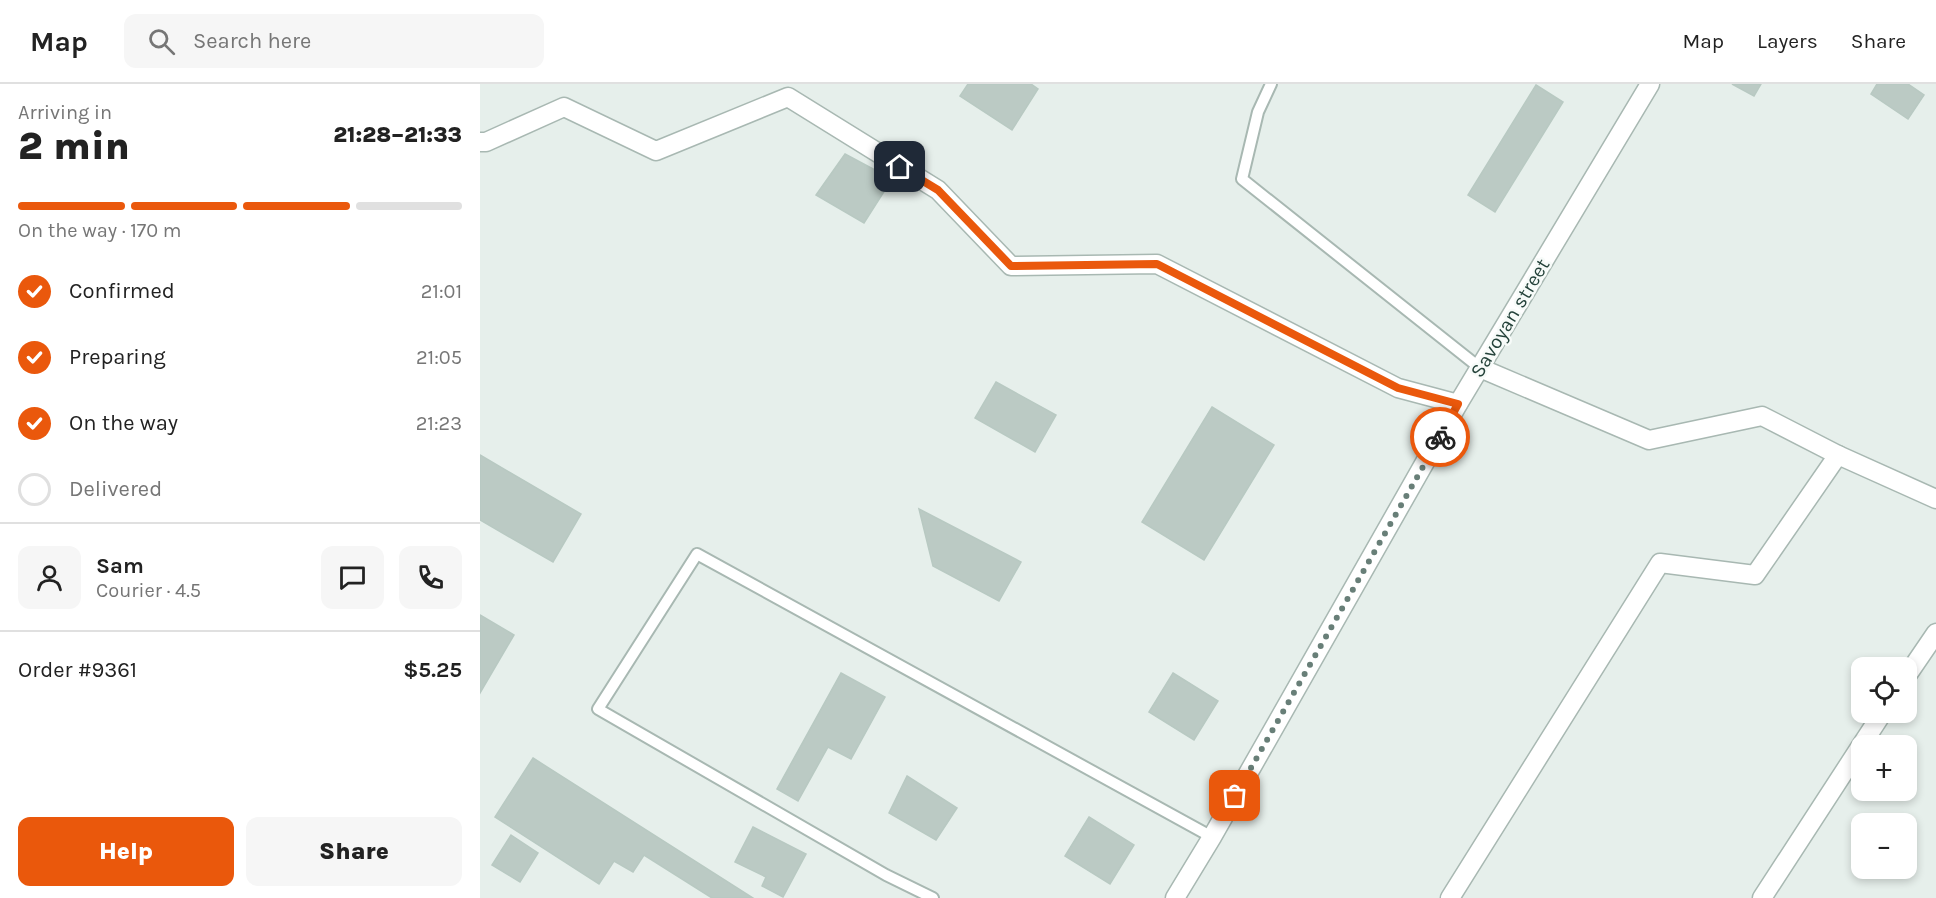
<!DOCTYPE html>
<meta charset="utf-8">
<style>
body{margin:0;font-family:Karla,sans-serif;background:#f6f6f6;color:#222;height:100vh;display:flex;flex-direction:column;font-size:22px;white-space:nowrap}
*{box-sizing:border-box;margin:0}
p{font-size:20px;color:#767676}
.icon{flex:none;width:33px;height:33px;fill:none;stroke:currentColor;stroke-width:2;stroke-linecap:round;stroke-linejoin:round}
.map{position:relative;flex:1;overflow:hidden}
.panel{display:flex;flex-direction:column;background:#fff;width:480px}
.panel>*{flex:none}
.controls{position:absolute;left:1371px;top:573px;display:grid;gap:12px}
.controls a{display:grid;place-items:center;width:66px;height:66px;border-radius:12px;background:#fff;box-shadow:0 3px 9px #0003;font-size:30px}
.pin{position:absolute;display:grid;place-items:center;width:51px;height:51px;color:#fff;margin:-26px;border-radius:12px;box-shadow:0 3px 9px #0006}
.courier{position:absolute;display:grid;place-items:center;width:60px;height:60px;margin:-30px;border:4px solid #ea580c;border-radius:50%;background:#fff;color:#222;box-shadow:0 2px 8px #0007}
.headline em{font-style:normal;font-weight:800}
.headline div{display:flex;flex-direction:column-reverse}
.headline{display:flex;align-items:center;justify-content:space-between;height:102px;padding:0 18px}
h1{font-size:39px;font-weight:800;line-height:45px}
.bar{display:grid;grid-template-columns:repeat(4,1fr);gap:9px 6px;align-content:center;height:72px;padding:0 18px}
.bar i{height:8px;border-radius:4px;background:#e0e0e0}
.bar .current{background:#ea580c}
.bar p{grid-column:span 4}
.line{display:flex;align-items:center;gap:15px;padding:0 18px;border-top:2px solid #e0e0e0}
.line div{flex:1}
.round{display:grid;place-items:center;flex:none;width:63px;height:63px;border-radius:12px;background:#f6f6f6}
ol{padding:0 18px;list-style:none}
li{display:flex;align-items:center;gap:18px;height:66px}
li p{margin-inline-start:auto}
li .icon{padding:6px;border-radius:50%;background:#ea580c;color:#fff;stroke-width:4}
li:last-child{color:#767676}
li i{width:33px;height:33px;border:3px solid #e0e0e0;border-radius:50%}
.primary-button{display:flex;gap:12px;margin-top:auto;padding:12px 18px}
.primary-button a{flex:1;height:69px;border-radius:12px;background:#ea580c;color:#fff;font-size:24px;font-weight:800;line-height:69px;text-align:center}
.primary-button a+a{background:#f6f6f6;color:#222}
header{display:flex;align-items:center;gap:36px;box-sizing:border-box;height:84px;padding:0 30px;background:#fff;border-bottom:2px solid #e0e0e0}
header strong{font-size:28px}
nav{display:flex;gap:33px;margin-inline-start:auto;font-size:21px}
.search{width:420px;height:54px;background:#f6f6f6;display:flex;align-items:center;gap:15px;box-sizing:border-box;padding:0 21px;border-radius:12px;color:#767676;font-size:22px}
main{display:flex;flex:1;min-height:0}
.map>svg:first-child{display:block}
</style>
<header>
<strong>Map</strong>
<div class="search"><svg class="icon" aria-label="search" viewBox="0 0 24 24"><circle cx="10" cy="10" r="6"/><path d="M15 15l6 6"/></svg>Search here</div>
<nav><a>Map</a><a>Layers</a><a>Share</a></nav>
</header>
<main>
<section class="panel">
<div class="headline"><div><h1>2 min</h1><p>Arriving in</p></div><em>21:28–21:33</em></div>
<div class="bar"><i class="current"></i><i class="current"></i><i class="current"></i><i></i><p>On the way · 170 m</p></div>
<ol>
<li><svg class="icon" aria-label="check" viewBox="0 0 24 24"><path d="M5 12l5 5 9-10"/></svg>Confirmed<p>21:01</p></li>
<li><svg class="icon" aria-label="check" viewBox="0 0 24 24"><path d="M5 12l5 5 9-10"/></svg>Preparing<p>21:05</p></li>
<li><svg class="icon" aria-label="check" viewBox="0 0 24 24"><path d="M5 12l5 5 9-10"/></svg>On the way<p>21:23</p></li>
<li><i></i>Delivered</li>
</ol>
<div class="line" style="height:108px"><a class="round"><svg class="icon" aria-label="person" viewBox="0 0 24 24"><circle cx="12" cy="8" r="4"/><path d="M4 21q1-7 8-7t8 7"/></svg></a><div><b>Sam</b><p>Courier · 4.5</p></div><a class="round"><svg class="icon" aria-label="chat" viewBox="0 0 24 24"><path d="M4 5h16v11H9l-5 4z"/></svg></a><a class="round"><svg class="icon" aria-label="phone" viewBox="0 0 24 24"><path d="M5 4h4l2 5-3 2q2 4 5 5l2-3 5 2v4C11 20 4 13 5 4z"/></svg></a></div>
<div class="line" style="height:78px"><div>Order #9361</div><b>$5.25</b></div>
<div class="primary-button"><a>Help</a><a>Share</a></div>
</section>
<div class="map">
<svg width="1456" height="814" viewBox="0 0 1456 814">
<rect width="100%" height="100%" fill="#e6efeb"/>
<g fill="#bbcac4" stroke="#b8c9c2" stroke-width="1.5">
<path d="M488 0H551L558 5 532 46 480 12Z"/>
<path d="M1252 0H1281L1274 12Z"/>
<path d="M1397 0H1428L1444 11 1428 35 1391 10Z"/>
<path d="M1056 1 1083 18 1015 128 988 111Z"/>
<path d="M365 70 412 95 384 139 336 111Z"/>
<path d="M516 298 576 331 555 368 495 334Z"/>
<path d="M732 323 794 361 724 476 662 438Z"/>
<path d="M0 371 101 430 73 478 0 436Z"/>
<path d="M439 425 541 478 519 517 453 482Z"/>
<path d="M0 531 34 551 0 609Z"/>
<path d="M361 589 405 613 371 675 348 663 318 717 297 705Z"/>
<path d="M693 589 738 617 714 656 669 628Z"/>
<path d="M53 674 273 814H232L164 771 153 788 134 777 119 800 15 733Z"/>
<path d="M427 692 477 724 456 756 409 729Z"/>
<path d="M609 733 654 761 630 800 585 772Z"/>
<path d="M273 743 326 770 303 813 282 802 286 793 255 778Z"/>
<path d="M31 751 58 769 40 798 12 781Z"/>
</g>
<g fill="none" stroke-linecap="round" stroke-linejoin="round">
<g stroke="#a8b8b2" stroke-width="14">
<g id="lane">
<path d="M791 0 778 28 762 95 1000 284"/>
<path d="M453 814 406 791 118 625 217 470 732 753"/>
</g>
</g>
<g stroke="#a8b8b2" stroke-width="21">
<g id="street">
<path d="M0 58H6L84 23 176 67 308 13 458 106 531 182 677 180 918 304 978 320"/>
<path d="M1000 284 1169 356 1282 332 1358 371 1456 415"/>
<path d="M1426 593 1456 549"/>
<path d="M695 814 732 753 978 320 1170 0"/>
<path d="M970 814 1180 479 1275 491 1358 371"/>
<path d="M1282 814 1403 628"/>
</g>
</g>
<use href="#lane" stroke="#fff" stroke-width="10"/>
<use href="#street" stroke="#fff" stroke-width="18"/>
</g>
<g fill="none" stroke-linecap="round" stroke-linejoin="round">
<path stroke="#687f78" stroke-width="6" stroke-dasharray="0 10.8" d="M755 712 960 353"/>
<path stroke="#ea580c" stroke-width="8" d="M420 83 458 106 531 182 677 180 918 304 978 320 960 353"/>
</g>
<g text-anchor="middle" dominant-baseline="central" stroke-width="5" stroke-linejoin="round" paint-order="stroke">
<g font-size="20" fill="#24423a" stroke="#f7fbf9">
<text transform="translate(1030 234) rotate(-59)">Savoyan street</text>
</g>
</g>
</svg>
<div class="controls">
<a><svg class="icon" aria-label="locate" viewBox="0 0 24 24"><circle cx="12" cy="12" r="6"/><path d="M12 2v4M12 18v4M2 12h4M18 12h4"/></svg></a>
<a>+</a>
<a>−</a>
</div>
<div class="pin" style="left:755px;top:712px;background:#ea580c"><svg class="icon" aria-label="bag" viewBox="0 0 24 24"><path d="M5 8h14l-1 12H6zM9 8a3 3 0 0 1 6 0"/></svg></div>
<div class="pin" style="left:420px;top:83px;background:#1f2937"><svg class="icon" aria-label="home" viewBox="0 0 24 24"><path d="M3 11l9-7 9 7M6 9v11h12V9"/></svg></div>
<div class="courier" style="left:960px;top:353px"><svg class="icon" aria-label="bike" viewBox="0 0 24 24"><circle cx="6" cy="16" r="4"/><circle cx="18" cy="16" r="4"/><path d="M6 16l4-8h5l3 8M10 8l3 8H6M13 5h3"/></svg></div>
</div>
</main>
